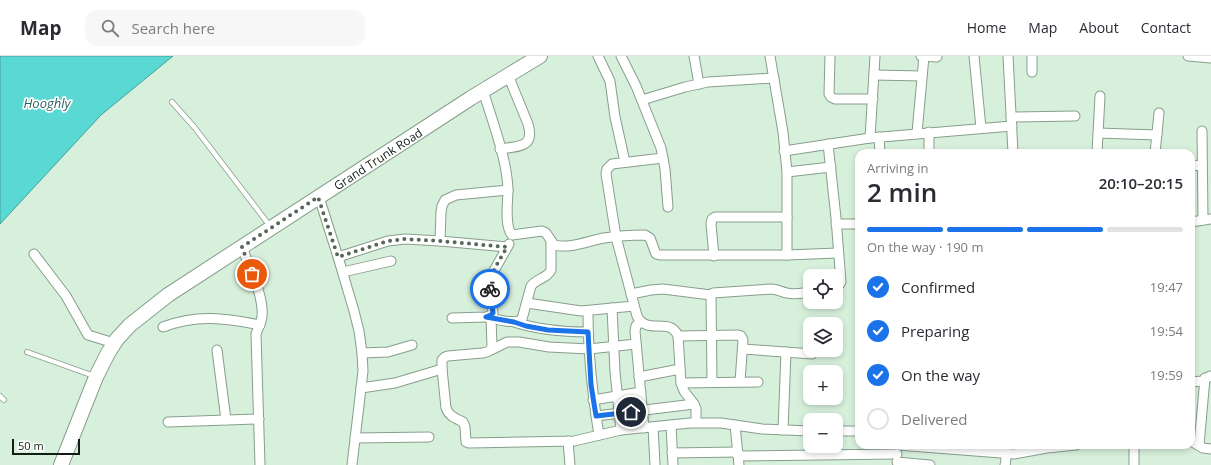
<!DOCTYPE html>
<meta charset="utf-8">
<style>
body{margin:0;font-family:"Open Sans",sans-serif;background:#f7f7f7;color:#2b2b33;height:100vh;display:flex;flex-direction:column;font-size:15px;white-space:nowrap}
*{box-sizing:border-box;margin:0}
p{font-size:13px;color:#7c7c81}
.icon{flex:none;width:22px;height:22px;fill:none;stroke:currentColor;stroke-width:2;stroke-linecap:round;stroke-linejoin:round}
.map{position:relative;flex:1;overflow:hidden}
.sheet{position:absolute;left:855px;top:93px;width:340px;height:300px;display:flex;flex-direction:column;background:#fff;border-radius:12px;box-shadow:0 2px 6px #0003}
.sheet>*{flex:none}
.buttons{position:absolute;left:803px;top:213px;display:grid;gap:8px}
.buttons a{display:grid;place-items:center;width:40px;height:40px;border-radius:8px;background:#fff;box-shadow:0 2px 6px #0003;font-size:20px}
.scale{position:absolute;left:12px;bottom:10px;width:68px;box-sizing:border-box;padding-left:4px;border:2px solid #131c15;border-top:0;font-size:11px;line-height:14px;white-space:nowrap;color:#131c15;-webkit-text-stroke:3px #fff;paint-order:stroke}
.pin{position:absolute;display:grid;place-items:center;width:34px;height:34px;color:#fff;margin:-17px;border:2px solid #fff;border-radius:50%;box-shadow:0 1px 4px #0007}
.courier{position:absolute;display:grid;place-items:center;width:40px;height:40px;margin:-20px;border:3px solid #1a73e8;border-radius:50%;background:#fff;color:#222;box-shadow:0 1px 5px #0007}
.head em{font-style:normal;font-weight:600}
.head div{display:flex;flex-direction:column-reverse}
.head{display:flex;align-items:center;justify-content:space-between;height:68px;padding:0 12px}
h1{font-size:26px;font-weight:600;line-height:30px}
.bar{display:grid;grid-template-columns:repeat(4,1fr);gap:6px 4px;align-content:center;height:48px;padding:0 12px}
.bar i{height:5px;border-radius:3px;background:#e1e1e2}
.bar .active{background:#1a73e8}
.bar p{grid-column:span 4}
ol{padding:0 12px;list-style:none}
li{display:flex;align-items:center;gap:12px;height:44px}
li p{margin-inline-start:auto}
li .icon{padding:4px;border-radius:50%;background:#1a73e8;color:#fff;stroke-width:4}
li:last-child{color:#7c7c81}
li i{width:22px;height:22px;border:2px solid #e1e1e2;border-radius:50%}
header{display:flex;align-items:center;gap:24px;box-sizing:border-box;height:56px;padding:0 20px;background:#fff;border-bottom:1px solid #e1e1e2}
header strong{font-size:19px}
nav{display:flex;gap:22px;margin-inline-start:auto;font-size:14px}
.search{width:280px;height:36px;background:#f7f7f7;display:flex;align-items:center;gap:10px;box-sizing:border-box;padding:0 14px;border-radius:12px;color:#7c7c81;font-size:15px}
.map>svg:first-child{display:block}
</style>
<header>
<strong>Map</strong>
<div class="search"><svg class="icon" aria-label="search" viewBox="0 0 24 24"><circle cx="10" cy="10" r="6"/><path d="M15 15l6 6"/></svg>Search here</div>
<nav><a>Home</a><a>Map</a><a>About</a><a>Contact</a></nav>
</header>
<div class="map">
<svg width="1211" height="409" viewBox="0 0 1211 409">
<rect width="100%" height="100%" fill="#d7f0dc"/>
<path fill="#59d8d4" stroke="#44a09b" d="M0 0H173L101 59 0 168Z"/>
<g fill="none" stroke-linecap="round" stroke-linejoin="round">
<g stroke="#879e8b" stroke-width="6">
<g id="service">
<path d="M172 46 195 72 270 170"/>
<path d="M27 296 94 320"/>
<path d="M0 340 4 344"/>
</g>
</g>
<g stroke="#879e8b" stroke-width="11">
<g id="minor">
<path d="M598 0 610 25 615 61 625 106"/>
<path d="M621 0 636 30 661 92 665 113 668 151"/>
<path d="M694 0 699 28"/>
<path d="M770 0 783 76 787 116V199"/>
<path d="M830 0 829 38 831 41 835 43H873"/>
<path d="M921 0 937 1"/>
<path d="M974 0 981 72"/>
<path d="M1008 0 1013 97"/>
<path d="M1188 0 1211 2"/>
<path d="M1032 16V0"/>
<path d="M874 19 922 20"/>
<path d="M483 34C492 65 507 102 508 134 508 145 504 170 512 179L542 175 546 177 554 189C571 193 587 185 604 182 617 180 632 179 645 179L650 182 656 198 660 199H787L838 197"/>
<path d="M642 44 685 31 708 26 774 22"/>
<path d="M1011 61 1075 60"/>
<path d="M1202 75 1203 164"/>
<path d="M929 76V97"/>
<path d="M917 77 924 0"/>
<path d="M1098 77 1157 79"/>
<path d="M879 81 880 97"/>
<path d="M870 82 875 0"/>
<path d="M828 88 836 162 841 226 839 229 836 232"/>
<path d="M500 93C519 90 535 92 528 68L508 19"/>
<path d="M784 95 870 82 1012 70"/>
<path d="M1097 97 1100 40"/>
<path d="M1155 97 1159 57"/>
<path d="M663 102 612 108 607 113 606 118 616 181 637 260C647 280 670 260 678 280L681 327 684 335 694 348 696 353V366"/>
<path d="M1191 109 1202 110"/>
<path d="M787 116 831 111"/>
<path d="M319 141 338 201 354 255 359 275 362 297 363 315 352 409"/>
<path d="M1191 166 1211 163"/>
<path d="M836 168H859"/>
<path d="M440 185 441 156 442 150 445 144 456 139 508 134"/>
<path d="M242 191C249 211 264 239 262 261 261 267 258 272 256 278L260 409"/>
<path d="M34 198 66 240 88 279 114 287"/>
<path d="M714 200 711 168 712 163 715 161H787"/>
<path d="M338 201 388 185 405 183 440 185 507 191"/>
<path d="M343 216 391 205"/>
<path d="M631 238 651 234 663 233 711 239"/>
<path d="M527 247 581 255 634 250"/>
<path d="M612 252 615 316 621 374"/>
<path d="M588 255C588 298 592 336 599 379"/>
<path d="M487 261C495 263 516 269 522 263L531 230C537 222 547 223 551 214V185"/>
<path d="M452 262 486 261 491 259 493 257 490 227 491 220 509 188"/>
<path d="M491 262 492 290C490 296 487 296 482 297L448 300 445 301 442 304V313L446 352C449 360 455 362 463 366L465 371 466 386 469 387 574 385 621 374 690 367H721L762 373 810 375"/>
<path d="M514 266C539 274 563 276 588 276"/>
<path d="M640 266 636 270 635 275 644 372"/>
<path d="M163 271C197 258 225 262 260 269"/>
<path d="M678 280 738 279 741 280 743 284 740 326"/>
<path d="M743 293 812 298"/>
<path d="M217 294 226 364"/>
<path d="M491 294 507 286H519L549 291 589 293 636 288"/>
<path d="M362 297 388 296 412 289"/>
<path d="M639 321 680 313"/>
<path d="M712 326 711 239 713 237 771 233C777 233 781 236 787 237 794 239 803 237 810 236"/>
<path d="M1191 326 1202 325 1210 320"/>
<path d="M681 327 758 326"/>
<path d="M361 332 395 327 442 313"/>
<path d="M593 344 641 336"/>
<path d="M596 360 694 348"/>
<path d="M168 366 259 363"/>
<path d="M671 369 673 409"/>
<path d="M735 369 739 409"/>
<path d="M653 371 655 409"/>
<path d="M783 374 786 296"/>
<path d="M836 375H859"/>
<path d="M355 382 429 381"/>
<path d="M568 385 570 409"/>
<path d="M1191 385 1203 392 1211 393"/>
<path d="M897 389 1014 398 1047 392 1076 389"/>
<path d="M1199 389 1205 322"/>
<path d="M672 397 738 396"/>
<path d="M738 400 897 398"/>
<path d="M897 406 930 409"/>
<path d="M1005 409C1007 404 1005 395 1006 389"/>
<path d="M1134 409V389"/>
</g>
</g>
<g stroke="#879e8b" stroke-width="16">
<path id="primary" d="M61 409 96 321 108 297 117 283 130 269 168 239 471 42 540 0"/>
</g>
<use href="#service" stroke="#fff" stroke-width="4.5"/>
<use href="#minor" stroke="#fff" stroke-width="9"/>
<use href="#primary" stroke="#fff" stroke-width="14"/>
</g>
<g fill="none" stroke-linecap="round" stroke-linejoin="round">
<path stroke="#58665b" stroke-width="4" stroke-dasharray="0 7.2" d="M252 218 242 191 318 141 338 201 388 185 405 183 440 185 507 191C500 204 489 218 490 233"/>
<path stroke="#1a73e8" stroke-width="5" d="M490 233 493 257 491 259 486 261 514 266 526 270 548 274 588 276 591 329 596 360 631 356"/>
</g>
<g text-anchor="middle" dominant-baseline="central" stroke-width="3.5" stroke-linejoin="round" paint-order="stroke">
<g font-size="12" fill="#131c15" stroke="#fff">
<text transform="translate(378 103) rotate(-33)">Grand Trunk Road</text>
</g>
<g font-size="13" font-style="italic" fill="#2c6160" stroke="#fff">
<text x="47" y="47">Hooghly</text>
</g>
</g>
</svg>
<div class="buttons">
<a><svg class="icon" aria-label="locate" viewBox="0 0 24 24"><circle cx="12" cy="12" r="6"/><path d="M12 2v4M12 18v4M2 12h4M18 12h4"/></svg></a>
<a><svg class="icon" aria-label="layers" viewBox="0 0 24 24"><path d="M12 4l9 5-9 5-9-5zM3 14l9 5 9-5"/></svg></a>
<a>+</a>
<a>−</a>
</div>
<div class="scale">50 m</div>
<div class="pin" style="left:252px;top:218px;background:#ea580c"><svg class="icon" aria-label="bag" viewBox="0 0 24 24"><path d="M5 8h14l-1 12H6zM9 8a3 3 0 0 1 6 0"/></svg></div>
<div class="pin" style="left:631px;top:356px;background:#1f2937"><svg class="icon" aria-label="home" viewBox="0 0 24 24"><path d="M3 11l9-7 9 7M6 9v11h12V9"/></svg></div>
<div class="courier" style="left:490px;top:233px"><svg class="icon" aria-label="bike" viewBox="0 0 24 24"><circle cx="6" cy="16" r="4"/><circle cx="18" cy="16" r="4"/><path d="M6 16l4-8h5l3 8M10 8l3 8H6M13 5h3"/></svg></div>
<section class="sheet">
<div class="head"><div><h1>2 min</h1><p>Arriving in</p></div><em>20:10–20:15</em></div>
<div class="bar"><i class="active"></i><i class="active"></i><i class="active"></i><i></i><p>On the way · 190 m</p></div>
<ol>
<li><svg class="icon" aria-label="check" viewBox="0 0 24 24"><path d="M5 12l5 5 9-10"/></svg>Confirmed<p>19:47</p></li>
<li><svg class="icon" aria-label="check" viewBox="0 0 24 24"><path d="M5 12l5 5 9-10"/></svg>Preparing<p>19:54</p></li>
<li><svg class="icon" aria-label="check" viewBox="0 0 24 24"><path d="M5 12l5 5 9-10"/></svg>On the way<p>19:59</p></li>
<li><i></i>Delivered</li>
</ol>
</section>
</div>
